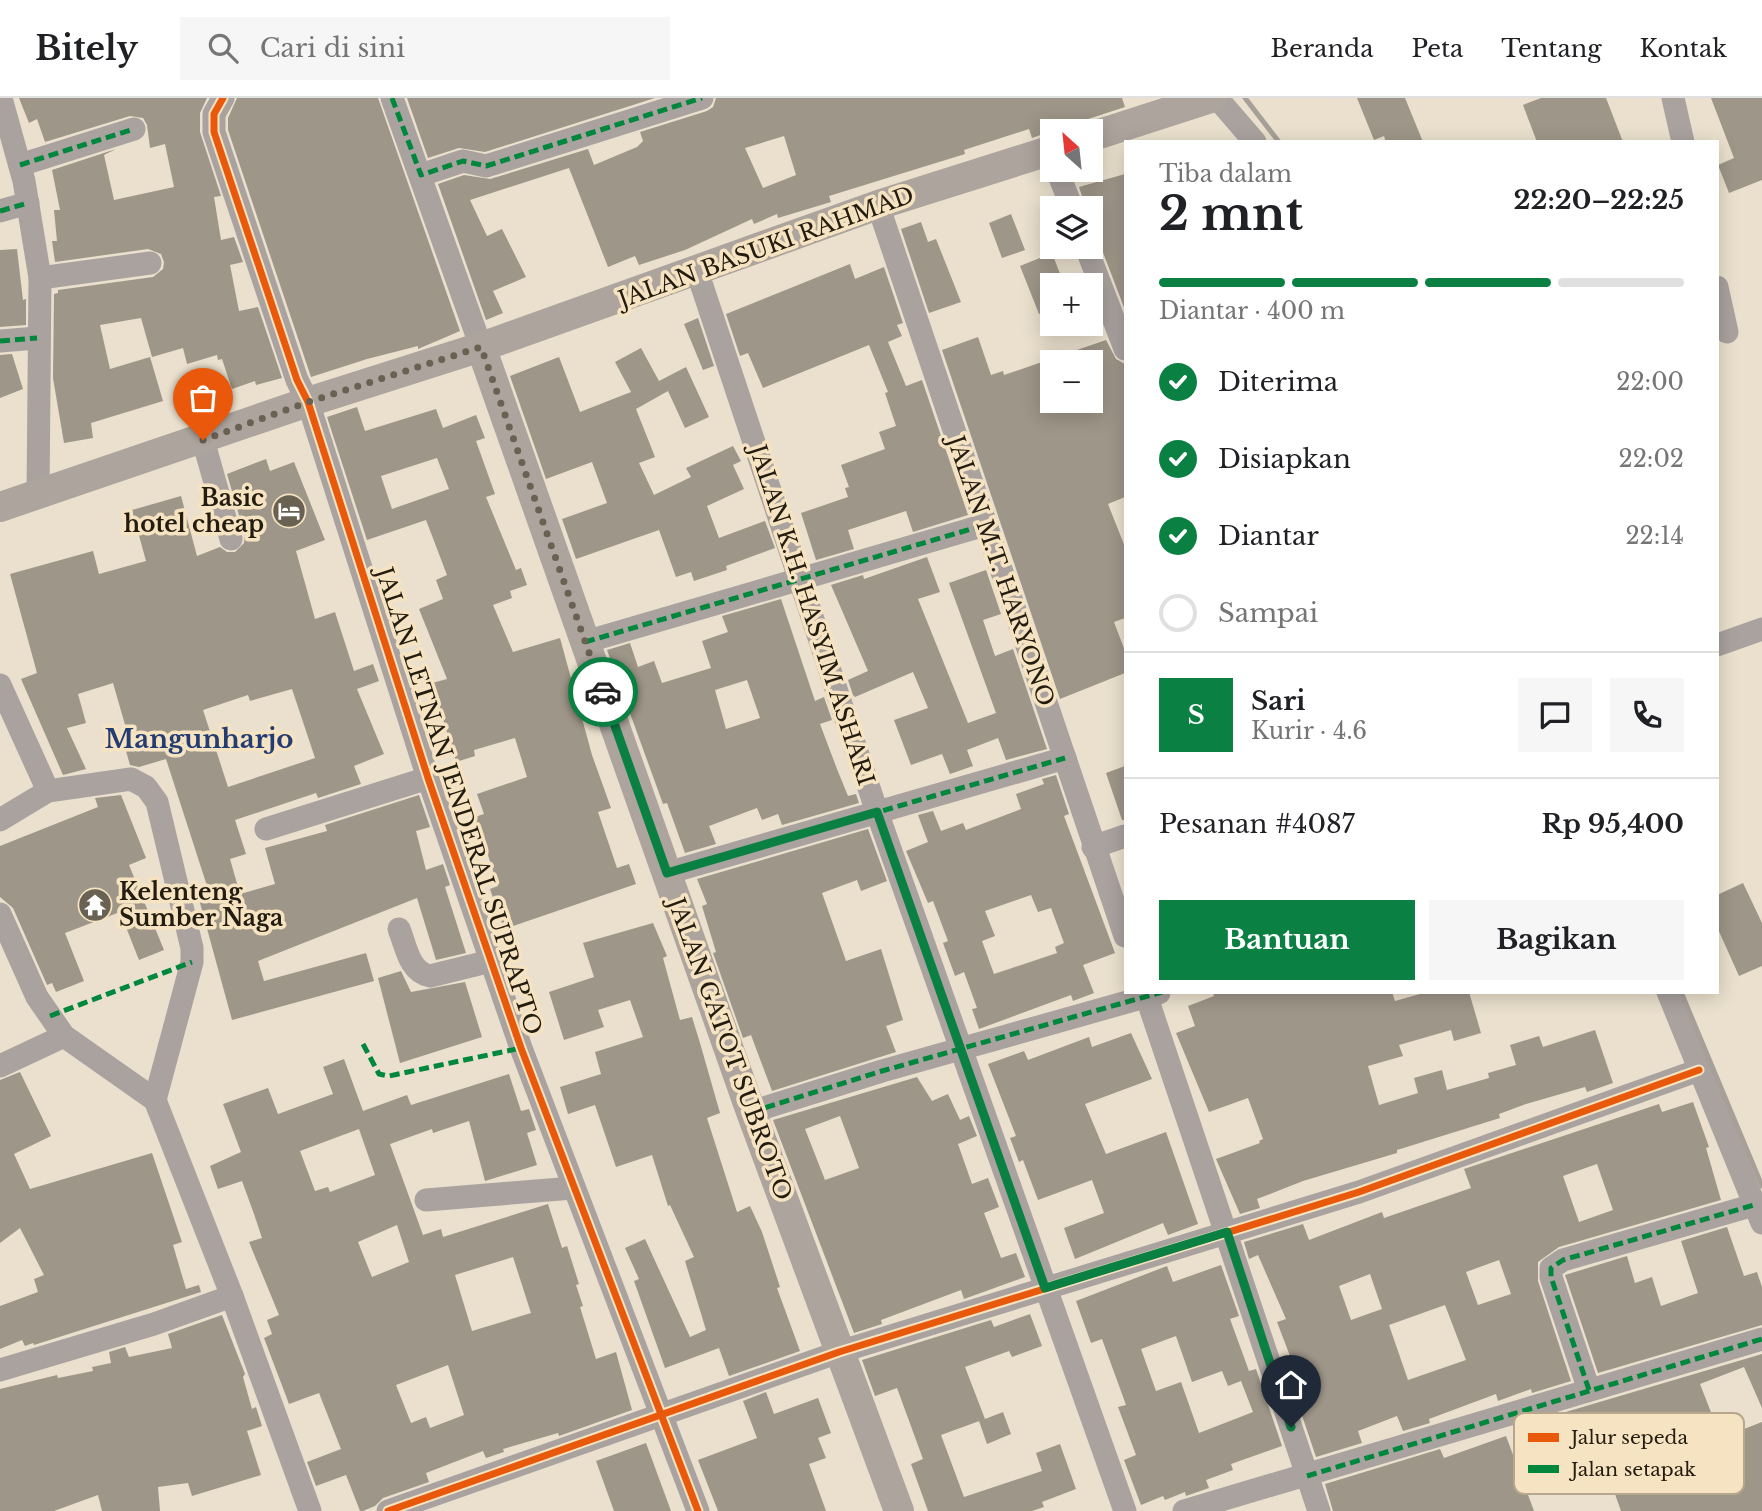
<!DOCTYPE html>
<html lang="id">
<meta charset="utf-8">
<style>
body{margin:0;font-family:"Libre Baskerville",serif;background:#f6f6f6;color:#202124;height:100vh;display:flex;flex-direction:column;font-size:26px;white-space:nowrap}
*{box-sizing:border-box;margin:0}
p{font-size:23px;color:#757577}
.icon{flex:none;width:38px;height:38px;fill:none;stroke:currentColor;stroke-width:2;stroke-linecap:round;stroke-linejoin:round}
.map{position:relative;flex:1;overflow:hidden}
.details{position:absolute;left:1124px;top:42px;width:595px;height:854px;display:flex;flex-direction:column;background:#fff;border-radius:0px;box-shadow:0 4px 18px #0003}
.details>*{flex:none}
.needle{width:46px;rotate:333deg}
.buttons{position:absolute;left:1040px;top:21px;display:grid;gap:14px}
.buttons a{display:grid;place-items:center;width:63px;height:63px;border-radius:0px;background:#fff;box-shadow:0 4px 18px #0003;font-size:35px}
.pin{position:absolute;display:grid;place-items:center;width:60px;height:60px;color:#fff;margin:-72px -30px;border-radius:50% 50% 50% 0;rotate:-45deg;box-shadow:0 0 7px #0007}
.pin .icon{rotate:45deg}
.courier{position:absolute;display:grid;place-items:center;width:70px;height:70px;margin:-35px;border:5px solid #0b8043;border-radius:50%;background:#fff;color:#222;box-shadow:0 2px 9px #0007}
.summary em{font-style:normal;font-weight:800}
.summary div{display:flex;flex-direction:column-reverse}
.summary{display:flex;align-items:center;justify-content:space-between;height:119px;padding:0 35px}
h1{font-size:46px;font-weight:800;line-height:52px}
.bar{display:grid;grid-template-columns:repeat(4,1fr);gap:10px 7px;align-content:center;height:84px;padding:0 35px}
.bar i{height:9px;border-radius:5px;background:#e0e0e0}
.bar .selected{background:#0b8043}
.bar p{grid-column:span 4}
.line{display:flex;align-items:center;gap:18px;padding:0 35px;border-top:2px solid #e0e0e0}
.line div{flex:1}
.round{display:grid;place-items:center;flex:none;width:74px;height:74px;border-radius:0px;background:#f6f6f6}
ol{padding:0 35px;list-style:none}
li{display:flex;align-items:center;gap:21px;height:77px}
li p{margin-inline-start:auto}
li .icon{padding:7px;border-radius:50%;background:#0b8043;color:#fff;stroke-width:4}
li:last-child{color:#757577}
li i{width:38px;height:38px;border:4px solid #e0e0e0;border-radius:50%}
.cta{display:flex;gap:14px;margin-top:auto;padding:14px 35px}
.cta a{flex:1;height:80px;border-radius:0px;background:#0b8043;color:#fff;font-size:28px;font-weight:800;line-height:80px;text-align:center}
.cta a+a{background:#f6f6f6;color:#202124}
header{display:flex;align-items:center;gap:42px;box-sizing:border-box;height:98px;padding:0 35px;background:#fff;border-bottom:2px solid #e0e0e0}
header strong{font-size:33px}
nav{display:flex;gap:38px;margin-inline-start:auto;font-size:24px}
.search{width:490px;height:63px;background:#f6f6f6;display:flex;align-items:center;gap:18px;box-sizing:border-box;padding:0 24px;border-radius:0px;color:#757577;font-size:26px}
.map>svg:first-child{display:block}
</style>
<header>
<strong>Bitely</strong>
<div class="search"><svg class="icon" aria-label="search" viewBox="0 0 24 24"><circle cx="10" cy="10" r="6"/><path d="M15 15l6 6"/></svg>Cari di sini</div>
<nav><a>Beranda</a><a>Peta</a><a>Tentang</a><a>Kontak</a></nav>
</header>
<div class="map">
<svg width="1762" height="1413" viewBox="0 0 1762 1413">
<rect width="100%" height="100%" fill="#eae0cd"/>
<g fill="#9e9688" fill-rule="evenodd">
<path d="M19 0H207L200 15V34L221 98 214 99 221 142 234 139 243 164 230 167 239 213 258 209 282 280 256 287 255 283 232 291 222 261 218 262 217 257 187 266 183 250 152 259 141 220 100 227 110 271 150 259 163 303 91 325 93 340 64 345 53 280 54 196 58 195V192L153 179 163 171 164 164 161 156 148 151 55 164 52 143H57L54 112H60L52 72 116 51 104 57 114 102 174 89 165 46 150 50 147 27 143 20 130 18 45 44 37 21 29 25Z"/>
<path d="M237 0H378L460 233 418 251V248L367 261 311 279 228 32V20Z"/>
<path d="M407 0H655L485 54 459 50 428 60Z"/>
<path d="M716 0H1122L1125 9 1085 22 1071 33H1052L1032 40 1029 31 964 52 965 56 829 98 831 104 778 120 777 116 754 126 752 121 685 152 639 167 635 158 608 169 569 70 470 102 487 138 502 131 526 179 493 193 503 215 486 222 438 86 464 77 490 81 588 51 594 67 637 49 643 43 640 34 707 13 713 9ZM784 38 796 77 763 90 745 50Z"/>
<path d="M1357 0H1405L1423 44H1386L1384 38 1374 42Z"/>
<path d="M1541 0H1606L1623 44H1537L1523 7Z"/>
<path d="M1711 0H1762V82L1729 95 1718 67 1734 60Z"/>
<path d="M1125 76V212L1099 144 1090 136V110H1086L1079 89Z"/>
<path d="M1011 116 1025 152 1002 160 989 125Z"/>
<path d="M921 124 928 144 936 141 961 204 929 215 901 131Z"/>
<path d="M17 151 23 202 26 201V227L0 229V152Z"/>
<path d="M1052 155 1064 186 1052 187V211L1039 216 1020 168Z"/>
<path d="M850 166 855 181 884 169 903 225 897 227 902 238 888 244 906 288 922 282 968 417 913 434 906 413 848 432 854 451 816 462 801 415 848 399 845 390 849 389 841 367 885 351 879 334 896 328 885 295 888 294 869 247 763 290 748 255 740 258 726 216Z"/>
<path d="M698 220 714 268 703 272 684 226Z"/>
<path d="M978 239 991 277 1003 273 1004 277 1106 242 1116 261 1125 266V399L1108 406 1125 449V520L1114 524 1125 553V575L1060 601 942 252ZM1052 264H1090V303H1052Z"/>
<path d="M641 250 659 283 686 269 709 319 685 330 668 293 636 311 655 359 639 365 654 397 691 379 686 370 733 348 741 363 733 367 744 391 707 408 719 440 765 423 775 450 726 468 727 472 694 483 691 474 676 479 659 432 576 461 562 421 607 405 592 364 546 381 510 278 559 259 580 314 631 294 615 264Z"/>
<path d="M12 256 23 291 0 300V257Z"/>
<path d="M357 309 365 333 436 311 443 330 476 317 485 340 476 343 495 396 486 399 516 472 521 470 527 487 510 493 512 500 493 507 513 554 560 540 592 657 611 710 598 714 617 770 629 766 636 786 504 831 490 791 498 788 487 754 481 756 469 721 484 716 477 696 527 679 515 640 474 652 475 658 456 664 432 585 447 581 419 511 443 501 436 482 447 477 426 422 367 442 327 319ZM437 360 449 391 392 411 381 378Z"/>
<path d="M266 361 270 373 294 364 325 442 296 453 315 521 335 514 354 573 373 566 379 583 357 591 384 656 354 668 361 686 318 700 316 695 235 722 246 756 230 761 240 796 275 786 265 750 327 733 325 727 419 697 430 729 416 733 426 772 443 766 450 787 445 789 466 855 436 862 417 800 258 863 264 883 366 855 374 883 232 922 197 794 208 791 166 661 139 669 130 667 122 639 128 637 113 585 78 596 86 625 67 630 86 671 63 677 21 581 37 575 10 476 93 453 99 476 146 463 132 412 181 398 197 458 220 449 227 454H235L244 445 245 438 227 376ZM292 591 315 660 228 689 203 612 248 597 250 603Z"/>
<path d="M927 459 940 494 918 501 968 625 996 615 949 485 986 472 1001 516 983 522 995 558 1013 551 1047 651 1006 662 998 640 967 652 973 668 950 676 942 656 911 667 894 622 928 610 913 574 855 599 853 597 848 582 868 573 831 487 863 477 864 481Z"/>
<path d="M781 501 815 603 824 599 832 622 820 626 837 671 848 698 856 696 859 705 782 727 778 716 762 722 757 710 709 728 716 746 685 755 667 705 663 706 607 552 630 545 638 569 654 563 662 585 711 570 702 543 728 534 722 518ZM747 582 760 620 726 631 715 592Z"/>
<path d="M1125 668V722H1122L1106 675Z"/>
<path d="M1056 677 1069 716 1064 718 1115 855 1083 867 1094 895 1073 903 1071 897 979 931 972 911 977 910 964 874 955 878 943 845 948 843 933 803 928 805 906 753 928 744 918 717 933 713 941 733 963 725 966 732 1021 711 1016 696 1044 686 1042 681ZM1031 797 1038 814 1051 810 1064 845 1055 849 1057 855 994 876 982 843 995 838 985 813Z"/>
<path d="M121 697 146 760 129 767 164 852 139 862 120 814 65 835 84 883 56 894 52 885 47 887 13 810 0 799V748L98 709 95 700Z"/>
<path d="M868 731 887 783 861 793 857 782 822 795 846 863 881 851 903 922 886 928 896 954 772 993 751 937 743 940 713 855 716 854 702 808 707 806 697 781Z"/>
<path d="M1743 785 1762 825V868L1739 878 1717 829V797Z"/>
<path d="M653 825 667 858 663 860 680 922 692 919 700 945 720 1015 707 1020 737 1114 750 1108 762 1134 780 1189 777 1190 800 1253 729 1278 719 1250 665 1270 634 1183 639 1181 625 1150 645 1141 690 1239 706 1232 685 1163 694 1159 670 1107 668 1108 652 1057 616 1069 595 1007 568 1016 560 989 601 976 595 954 643 939 630 902 598 912 604 929 564 942 549 894 594 879 583 845Z"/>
<path d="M401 873 411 894 465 884 482 939 400 965 378 880Z"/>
<path d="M1213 894H1392L1395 903 1427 894H1469L1481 935 1454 943 1451 932 1399 947 1403 958 1368 968 1379 1007 1418 995 1414 980 1442 972 1447 992 1489 980 1488 975 1516 967 1510 947 1539 938 1543 949 1595 932 1613 985 1587 994 1585 989 1526 1006 1499 1016 1500 1020 1397 1052V1055L1303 1083 1257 1101 1260 1110 1240 1116 1216 1061 1260 1045 1259 1043 1263 1041 1248 1000 1209 1014 1176 935 1195 928 1188 908 1214 898Z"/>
<path d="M1131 935 1152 981 1085 1006 1106 1056 1166 1034 1198 1126 1168 1137 1163 1125 1075 1161 1064 1130 1104 1115 1092 1082 1038 1102 1023 1062 1019 1064 1010 1040 1016 1038 988 966 1024 953 1028 962 1089 939 1092 949Z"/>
<path d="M344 961 363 1013 407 997 411 1007 509 976 521 1013 529 1011 536 1032 527 1035 537 1067 485 1083 469 1023 433 1035 432 1031 390 1046 423 1137 441 1131 443 1139 548 1106 562 1150 567 1148 579 1186 576 1187 583 1208 580 1209 596 1261 616 1254 632 1312 559 1338 558 1335 503 1351 504 1354 486 1360 483 1353 426 1375 429 1384 383 1400 375 1408 363 1413H360L346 1377 316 1388 307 1364 341 1351 319 1295 289 1306 264 1240 272 1236 267 1222 279 1217 249 1144 262 1140 254 1116 242 1083 218 1091 210 1068 241 1054 223 1006 268 990 278 1016 333 996 323 969ZM359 1031 375 1077 330 1094 328 1089 315 1093 300 1053ZM397 1127 409 1164 372 1179 358 1144ZM513 1159 531 1215 472 1233 455 1177ZM448 1267 464 1317 430 1330 426 1319 411 1325 396 1287Z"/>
<path d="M20 974 51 1038 14 1056 30 1091 152 1055 182 1144 173 1147 186 1191 199 1187 201 1194 34 1247 33 1245 25 1248 22 1242 0 1251V1208L38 1194 34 1181 44 1177 20 1130 0 1145V982Z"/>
<path d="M917 979 932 1003 948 996 960 1022 969 1018 977 1038 958 1046 972 1086 988 1080 999 1109 984 1115 1001 1160 1016 1155 1025 1179 964 1201 961 1192 881 1222 882 1226 854 1235 773 1022ZM840 1018 859 1070 825 1082 805 1031Z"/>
<path d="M1693 1004 1709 1049 1706 1050 1721 1102 1559 1149 1538 1164V1183L1571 1283 1532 1295 1531 1291 1498 1303 1496 1296 1429 1321 1430 1325 1403 1333 1397 1318 1358 1333 1362 1345 1316 1359 1283 1261 1290 1258 1277 1224 1286 1221 1258 1157 1249 1161 1244 1144 1303 1126 1309 1142 1382 1114 1384 1120 1471 1090 1464 1071 1659 1006 1662 1014ZM1597 1066 1613 1112 1579 1124 1563 1078ZM1499 1162 1511 1196 1478 1207 1466 1174ZM1370 1176 1382 1211 1351 1222 1339 1188ZM1445 1207 1466 1262 1408 1282 1389 1227Z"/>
<path d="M1727 1129 1744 1178 1757 1174 1762 1189V1227L1598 1275 1565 1177 1627 1158 1635 1185 1652 1179 1661 1208 1698 1195 1681 1143Z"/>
<path d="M1221 1167 1239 1218 1230 1221 1249 1273 1256 1271 1282 1348 1231 1366 1233 1372 1206 1382 1209 1390 1186 1398 1185 1394 1165 1402 1163 1398 1141 1407 1124 1362 1136 1357 1118 1309 1126 1307 1102 1241 1091 1245 1076 1203 1167 1168 1173 1184ZM1176 1238 1192 1284 1222 1273 1228 1288 1241 1283 1253 1314 1199 1335 1181 1284 1156 1293 1141 1251Z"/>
<path d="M1030 1216 1042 1248 1012 1259 1009 1253 965 1269 985 1321 1003 1314 1011 1336 987 1346 979 1323 982 1322 941 1337 964 1399 1042 1373 1036 1355 1060 1346 1076 1391 1042 1404 1044 1409 1032 1413H928L911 1366 923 1361 897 1290 875 1298 862 1262 991 1222 994 1229Z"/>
<path d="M222 1217 245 1276 243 1279 252 1311 256 1309 262 1328 247 1333 261 1377 192 1398 188 1385 158 1389 160 1413H102L98 1397 54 1413H0V1291L57 1277 58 1280 93 1273 92 1269 111 1265 109 1254 125 1249 129 1259 172 1250 168 1236Z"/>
<path d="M1762 1256V1310L1744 1269 1700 1286 1721 1340 1762 1324V1413H1621L1604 1365 1564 1380 1542 1321Z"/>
<path d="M766 1294 774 1316 818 1300 831 1335 818 1340 826 1360 809 1366 826 1413H718L698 1362 757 1340 743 1303Z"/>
<path d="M1506 1338 1534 1413H1333L1325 1386 1440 1351 1444 1360Z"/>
<path d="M646 1345 671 1413H614L596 1363Z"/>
</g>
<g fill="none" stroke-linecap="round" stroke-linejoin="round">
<g stroke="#a9a29f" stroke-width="23">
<path d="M1 0 24 83 40 180 38 396"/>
<path d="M223 0 214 16V34L297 282 308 304 428 680 521 950 698 1413"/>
<path d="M392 0 481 249"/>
<path d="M1217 0 1255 44"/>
<path d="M1673 0 1683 44"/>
<path d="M20 67 134 31"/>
<path d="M1057 72 1072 110"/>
<path d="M421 77 463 63 486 68 702 0"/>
<path d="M878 107 1125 838"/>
<path d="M0 113 28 105"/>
<path d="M1086 149 1125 251"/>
<path d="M697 173 877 714 1125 1413"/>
<path d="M40 180 150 165"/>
<path d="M1717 189 1727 234"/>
<path d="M0 243 37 240"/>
<path d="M203 342 231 441"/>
<path d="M585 544 985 427"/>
<path d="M1717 547 1762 531"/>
<path d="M0 587 48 693"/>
<path d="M0 722 48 693 131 681 146 689 157 704 192 850V864L155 1002"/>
<path d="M266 731 428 680"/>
<path d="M1093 749 1125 738"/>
<path d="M667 775 1065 660"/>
<path d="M0 816 37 899 64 938 155 1002 232 1198 310 1413"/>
<path d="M399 831C406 848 409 874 430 878L491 863"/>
<path d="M1145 894 1319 1413"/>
<path d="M1668 894 1762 1125"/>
<path d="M0 968 64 938"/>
<path d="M751 1014 882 973 1159 895"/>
<path d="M426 1102 573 1090"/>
<path d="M0 1272 154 1226 232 1198"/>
<path d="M1589 1292 1551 1179V1170L1563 1162 1754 1107"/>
<path d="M388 1413 839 1254 1359 1094 1699 972"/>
<path d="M1184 1413 1762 1241"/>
</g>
<g stroke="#ada49d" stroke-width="30">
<path d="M1090 39 1211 0"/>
<path d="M481 249 751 1014 899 1413"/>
<path d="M0 409 308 304 481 249 878 107 1052 52"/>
</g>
<g stroke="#a7a099" stroke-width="5">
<path d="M1245 0 1279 44"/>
<path d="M1681 894 1762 1088"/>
</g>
<g stroke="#00873e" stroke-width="5" stroke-dasharray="10 5" stroke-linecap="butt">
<path d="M392 0 421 77 463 63 486 68 702 0"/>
<path d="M20 67 134 31"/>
<path d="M0 113 28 105"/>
<path d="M0 243 37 240"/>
<path d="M585 544 985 427"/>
<path d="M667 775 1065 660"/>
<path d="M50 918 192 864"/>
<path d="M363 946 379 976 389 978 521 950"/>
<path d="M751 1014 882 973 1162 894"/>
<path d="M1589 1292 1551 1179V1170L1563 1162 1754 1107"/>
<path d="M1307 1378 1762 1241"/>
</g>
<g stroke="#f6e3c1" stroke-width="11">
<g id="cycleway">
<path d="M223 0 214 16V34L297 282 308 304 428 680 521 950 698 1413"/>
<path d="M388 1413 839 1254 1359 1094 1699 972"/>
</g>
</g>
<use href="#cycleway" stroke="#e8590c" stroke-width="7"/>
</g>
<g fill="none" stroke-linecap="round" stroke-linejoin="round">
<path stroke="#696152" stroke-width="7" stroke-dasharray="0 12.6" d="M203 342 308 304 481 249 603 594"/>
<path stroke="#0b8043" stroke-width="9" d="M603 594 667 775 877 714 1045 1190 1227 1134 1291 1329"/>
</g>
<defs>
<g id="hotel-disc" transform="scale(1.75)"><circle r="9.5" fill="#696152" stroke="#f6e3c1"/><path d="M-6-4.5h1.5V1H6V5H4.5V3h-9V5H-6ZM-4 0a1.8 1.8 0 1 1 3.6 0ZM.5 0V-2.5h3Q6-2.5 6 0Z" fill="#fff"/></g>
<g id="temple-disc" transform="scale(1.75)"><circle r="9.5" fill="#696152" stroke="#f6e3c1"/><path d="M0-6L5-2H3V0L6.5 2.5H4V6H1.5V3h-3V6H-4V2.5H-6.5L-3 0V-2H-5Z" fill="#fff"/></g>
</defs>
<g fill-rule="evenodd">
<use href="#hotel-disc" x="289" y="413"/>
<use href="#temple-disc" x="95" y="807"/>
</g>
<g text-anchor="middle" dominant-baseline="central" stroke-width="7" stroke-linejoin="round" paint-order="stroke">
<g font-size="23" fill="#231c10" stroke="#f6e3c1">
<text transform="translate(766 149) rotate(-20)">JALAN BASUKI RAHMAD</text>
<text transform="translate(1001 473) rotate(71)">JALAN M.T. HARYONO</text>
<text transform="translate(812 517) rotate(72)">JALAN K.H. HASYIM ASHARI</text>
<text transform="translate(459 703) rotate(72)">JALAN LETNAN JENDERAL SUPRAPTO</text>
<text transform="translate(730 951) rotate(70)">JALAN GATOT SUBROTO</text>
</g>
<g font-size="23" font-weight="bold" fill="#231c10" stroke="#f6e3c1" text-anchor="end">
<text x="264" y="400">Basic<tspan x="264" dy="26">hotel cheap</tspan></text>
<text x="119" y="794" text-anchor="start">Kelenteng<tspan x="119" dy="26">Sumber Naga</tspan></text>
</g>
<g font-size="26" font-weight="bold" fill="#233d74" stroke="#f6e3c1">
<text x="199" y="641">Mangunharjo</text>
</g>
</g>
<rect x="1514" y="1315" width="230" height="81" rx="10" fill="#f6e3c1" stroke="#b7a78c" stroke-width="2"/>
<rect x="1528" y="1335" width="31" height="9" fill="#e8590c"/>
<rect x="1528" y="1367" width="31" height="8" fill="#00873e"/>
<g font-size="19" fill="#231c10">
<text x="1571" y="1346">Jalur sepeda</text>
<text x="1571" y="1378">Jalan setapak</text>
</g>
</svg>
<div class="buttons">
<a><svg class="needle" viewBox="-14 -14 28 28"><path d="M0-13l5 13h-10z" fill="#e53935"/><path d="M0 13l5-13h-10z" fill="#757577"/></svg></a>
<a><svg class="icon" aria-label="layers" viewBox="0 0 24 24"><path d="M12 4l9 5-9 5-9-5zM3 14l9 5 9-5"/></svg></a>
<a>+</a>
<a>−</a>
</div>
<div class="pin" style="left:203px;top:342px;background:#ea580c"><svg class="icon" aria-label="bag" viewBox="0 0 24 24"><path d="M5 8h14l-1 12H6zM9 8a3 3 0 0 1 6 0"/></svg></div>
<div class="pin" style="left:1291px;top:1329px;background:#1f2937"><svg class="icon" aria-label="home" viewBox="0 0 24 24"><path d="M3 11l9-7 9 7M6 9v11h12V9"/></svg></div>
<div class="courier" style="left:603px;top:594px"><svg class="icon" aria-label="car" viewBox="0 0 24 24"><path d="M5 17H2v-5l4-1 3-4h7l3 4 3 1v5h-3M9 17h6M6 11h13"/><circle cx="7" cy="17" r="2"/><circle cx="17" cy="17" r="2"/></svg></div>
<section class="details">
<div class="summary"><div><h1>2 mnt</h1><p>Tiba dalam</p></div><em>22:20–22:25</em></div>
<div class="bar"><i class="selected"></i><i class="selected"></i><i class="selected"></i><i></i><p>Diantar · 400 m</p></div>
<ol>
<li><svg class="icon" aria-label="check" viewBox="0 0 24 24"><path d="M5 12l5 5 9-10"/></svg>Diterima<p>22:00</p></li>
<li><svg class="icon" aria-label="check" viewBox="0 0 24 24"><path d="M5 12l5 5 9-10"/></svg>Disiapkan<p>22:02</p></li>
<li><svg class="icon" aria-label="check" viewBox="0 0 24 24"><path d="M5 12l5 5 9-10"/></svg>Diantar<p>22:14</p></li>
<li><i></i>Sampai</li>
</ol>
<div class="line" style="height:126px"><b class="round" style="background:#0b8043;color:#fff">S</b><div><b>Sari</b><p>Kurir · 4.6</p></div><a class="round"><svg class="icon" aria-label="chat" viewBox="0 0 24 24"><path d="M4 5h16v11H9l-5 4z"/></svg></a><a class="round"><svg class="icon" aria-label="phone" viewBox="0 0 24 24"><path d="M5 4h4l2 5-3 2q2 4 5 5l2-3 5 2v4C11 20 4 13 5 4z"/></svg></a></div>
<div class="line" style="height:91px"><div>Pesanan #4087</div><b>Rp 95,400</b></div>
<div class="cta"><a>Bantuan</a><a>Bagikan</a></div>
</section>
</div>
